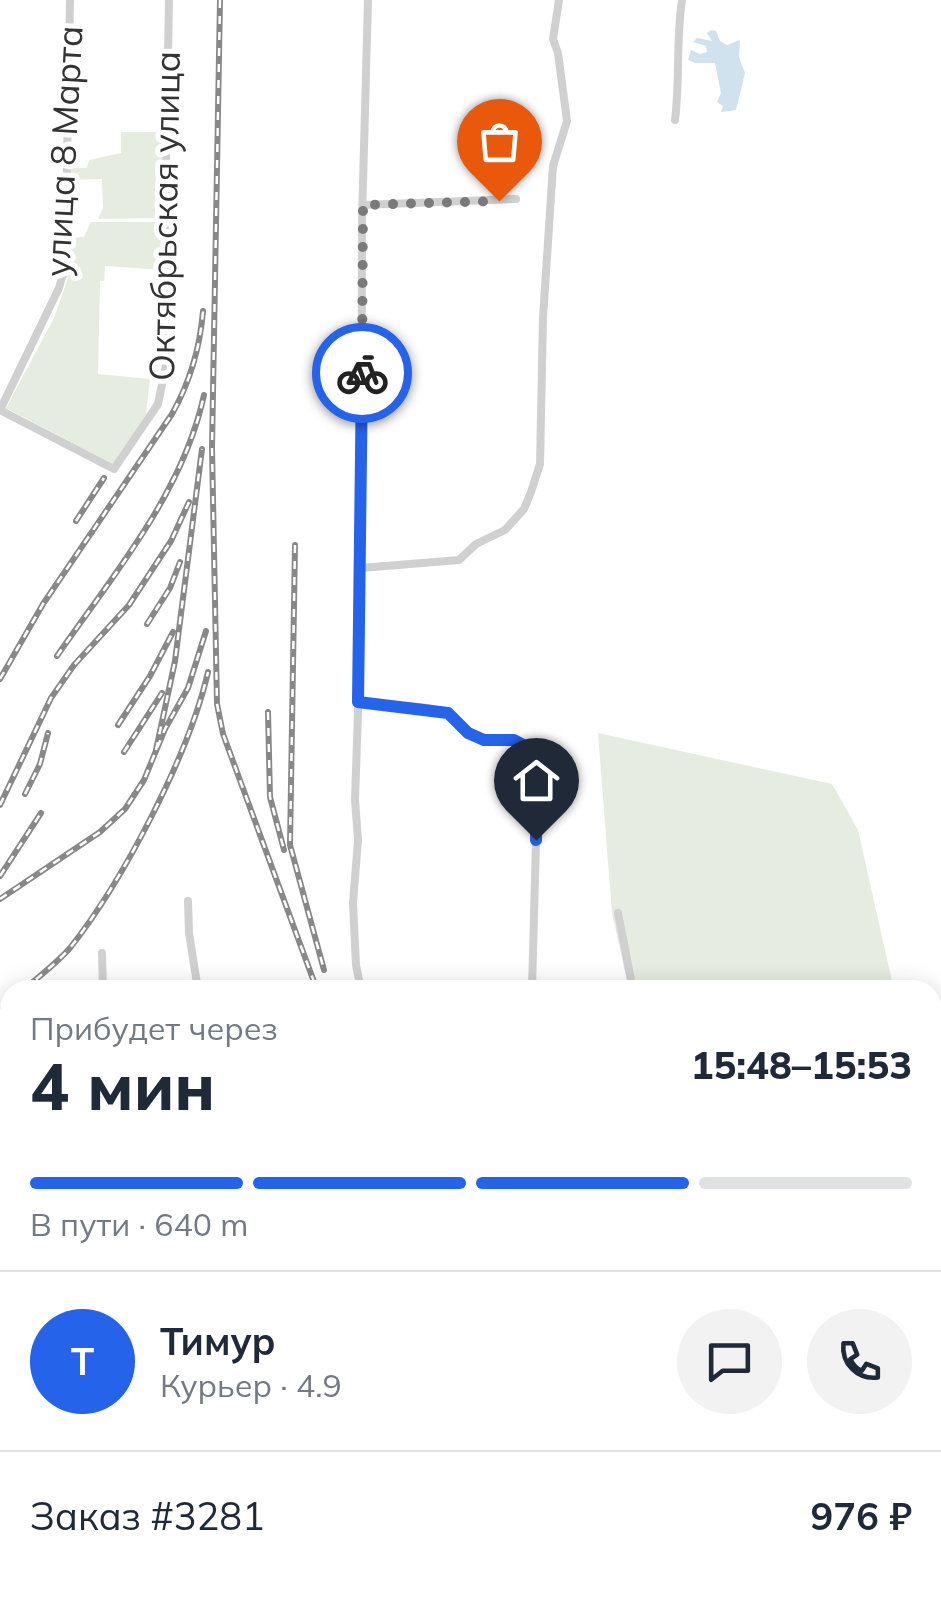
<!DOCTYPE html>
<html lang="ru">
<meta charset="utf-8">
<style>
body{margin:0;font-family:Mulish,sans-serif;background:#f2f2f3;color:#1f2937;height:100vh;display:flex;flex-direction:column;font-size:38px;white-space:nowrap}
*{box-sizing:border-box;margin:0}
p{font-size:32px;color:#747a83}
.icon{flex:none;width:55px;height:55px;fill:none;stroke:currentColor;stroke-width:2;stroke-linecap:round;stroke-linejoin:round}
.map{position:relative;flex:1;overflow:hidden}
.details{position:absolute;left:0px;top:980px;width:942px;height:622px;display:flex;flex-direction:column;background:#fff;border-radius:30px 30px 0 0;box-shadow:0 5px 25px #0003}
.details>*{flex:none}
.pin{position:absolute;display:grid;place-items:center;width:85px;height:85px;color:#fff;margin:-102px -42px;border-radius:50% 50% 50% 0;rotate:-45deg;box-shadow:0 0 10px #0007}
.pin .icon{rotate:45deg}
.courier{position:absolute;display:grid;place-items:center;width:100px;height:100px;margin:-50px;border:8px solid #2563eb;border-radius:50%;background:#fff;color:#222;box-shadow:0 2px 12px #0007}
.summary em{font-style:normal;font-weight:800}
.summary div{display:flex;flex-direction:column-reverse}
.summary{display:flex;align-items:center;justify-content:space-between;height:170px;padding:0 30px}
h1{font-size:65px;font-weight:800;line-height:75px}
.bar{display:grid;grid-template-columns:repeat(4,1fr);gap:15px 10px;align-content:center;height:120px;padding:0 30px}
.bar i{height:12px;border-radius:8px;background:#e0e1e3}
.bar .current{background:#2563eb}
.bar p{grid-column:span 4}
.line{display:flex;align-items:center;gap:25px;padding:0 30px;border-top:2px solid #e0e1e3}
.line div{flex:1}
.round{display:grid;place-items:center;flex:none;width:105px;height:105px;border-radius:52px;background:#f2f2f3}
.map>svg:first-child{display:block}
</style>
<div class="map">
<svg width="941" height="1602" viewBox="0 0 941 1602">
<rect width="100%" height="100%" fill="#fff"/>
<g fill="#e6ecdf">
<path d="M121 132H162L163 169 156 176 155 218 98 219 103 208 102 179 69 180V168H87L89 160 121 153Z"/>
<path d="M91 222H161L164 270 105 266 104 281H100L98 374 150 379 146 414 113 464 6 408 54 318 68 278 65 277 69 238 84 237Z"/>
<path d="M598 733 832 784 858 830 894 990H629L612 913Z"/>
<path d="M933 1158 941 1208 934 1216 941 1254V1458L933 1521Z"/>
<path d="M521 1592 525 1602H290L288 1593Z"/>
</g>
<path fill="#cfe2ee" d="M711 30 716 31 720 41 727 45 740 40 739 57 745 73 736 110 721 112 723 106 717 102 721 93 715 63H695L688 60 691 50 700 54 707 52 706 46 693 42 697 38 712 41 707 33Z"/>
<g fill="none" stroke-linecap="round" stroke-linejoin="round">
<g stroke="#d0d0d0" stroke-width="8">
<path d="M675 120C680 80 676 40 682 0"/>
<path d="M363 205 516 199"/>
<path d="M0 410 114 469 158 404 167 360 169 294 165 223 169 0"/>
<path d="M0 410 59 288 65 267 70 0"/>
<path d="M361 568 459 560 476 544 505 530 524 509 531 492 540 464 543 318 553 166 567 121 558 53 553 39 559 0"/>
<path d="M358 702C386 707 418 703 444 712 459 717 465 734 482 739 511 748 522 728 538 766L532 990"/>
<path d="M188 901 189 933 198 990"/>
<path d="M618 913 633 990"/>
<path d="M102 953 103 990"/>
<path d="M361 990 356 965 353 903 358 840 355 800 361 625 362 220 368 0"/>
<path d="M0 1141 10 1139"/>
<path d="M0 1369 10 1368"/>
<path d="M0 1466 10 1484"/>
<path d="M87 1592 95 1602"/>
<path d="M572 1592 576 1602"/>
<path d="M664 1592 667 1602"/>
<path d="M729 1592 733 1602"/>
<path d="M145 1602 155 1592"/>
</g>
<g stroke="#888" stroke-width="6">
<g id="rail">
<path d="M220 0 212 448 217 704 223 734 317 990"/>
<path d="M76 521 104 478"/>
<path d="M295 545 290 845 324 970"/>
<path d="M147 624 170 588 180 562"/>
<path d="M57 656C113 575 183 493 204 395"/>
<path d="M0 679 43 604 172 414C190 382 200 348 203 311"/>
<path d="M268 712 270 797 284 850"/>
<path d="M118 725 150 676 173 632"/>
<path d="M156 750 175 661 202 449"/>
<path d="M124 752 162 693"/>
<path d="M25 794 40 764 48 733"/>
<path d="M0 805 51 698 74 665 129 605 171 541 189 502"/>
<path d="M0 876 41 813"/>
<path d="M0 899 100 832 125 809 144 780 165 729 188 688 206 631"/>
<path d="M24 990C39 976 57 963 70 948 123 881 189 755 208 672"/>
<path d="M0 1012 10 1003"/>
<path d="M540 1592 544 1602"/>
</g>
</g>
<use href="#rail" stroke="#fff" stroke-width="2.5" stroke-dasharray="8" stroke-linecap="butt"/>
</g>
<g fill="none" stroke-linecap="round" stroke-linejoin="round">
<path stroke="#7a7a7a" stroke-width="10" stroke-dasharray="0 18" d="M362 373 363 205 499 201"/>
<path stroke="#2563eb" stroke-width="12" d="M362 373 358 702 448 713 468 733 484 740H514L531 749 538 766 536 840"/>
</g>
<g text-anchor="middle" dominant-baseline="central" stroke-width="10" stroke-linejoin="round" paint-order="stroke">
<g font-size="35" fill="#333" stroke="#fff">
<text transform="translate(63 151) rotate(-87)">улица 8 Марта</text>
<text transform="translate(164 216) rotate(-89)">Октябрьская улица</text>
</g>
</g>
</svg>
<div class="pin" style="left:499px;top:201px;background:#ea580c"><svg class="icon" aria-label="bag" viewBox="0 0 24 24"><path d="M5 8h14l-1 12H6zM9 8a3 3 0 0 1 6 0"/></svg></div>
<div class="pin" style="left:536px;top:840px;background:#1f2937"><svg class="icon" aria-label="home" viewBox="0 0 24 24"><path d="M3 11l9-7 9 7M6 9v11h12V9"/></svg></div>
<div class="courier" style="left:362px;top:373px"><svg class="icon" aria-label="bike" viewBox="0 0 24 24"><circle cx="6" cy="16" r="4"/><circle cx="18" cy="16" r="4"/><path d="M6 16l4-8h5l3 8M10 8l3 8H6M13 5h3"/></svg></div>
<section class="details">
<div class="summary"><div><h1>4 мин</h1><p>Прибудет через</p></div><em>15:48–15:53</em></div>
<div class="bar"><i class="current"></i><i class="current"></i><i class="current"></i><i></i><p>В пути · 640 m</p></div>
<div class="line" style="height:180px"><b class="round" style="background:#2563eb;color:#fff">Т</b><div><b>Тимур</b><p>Курьер · 4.9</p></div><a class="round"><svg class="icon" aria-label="chat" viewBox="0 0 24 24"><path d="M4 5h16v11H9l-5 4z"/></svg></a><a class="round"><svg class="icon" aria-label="phone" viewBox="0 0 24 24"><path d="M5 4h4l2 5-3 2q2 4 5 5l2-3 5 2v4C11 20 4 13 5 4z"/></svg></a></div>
<div class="line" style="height:130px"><div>Заказ #3281</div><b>976 ₽</b></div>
</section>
</div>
